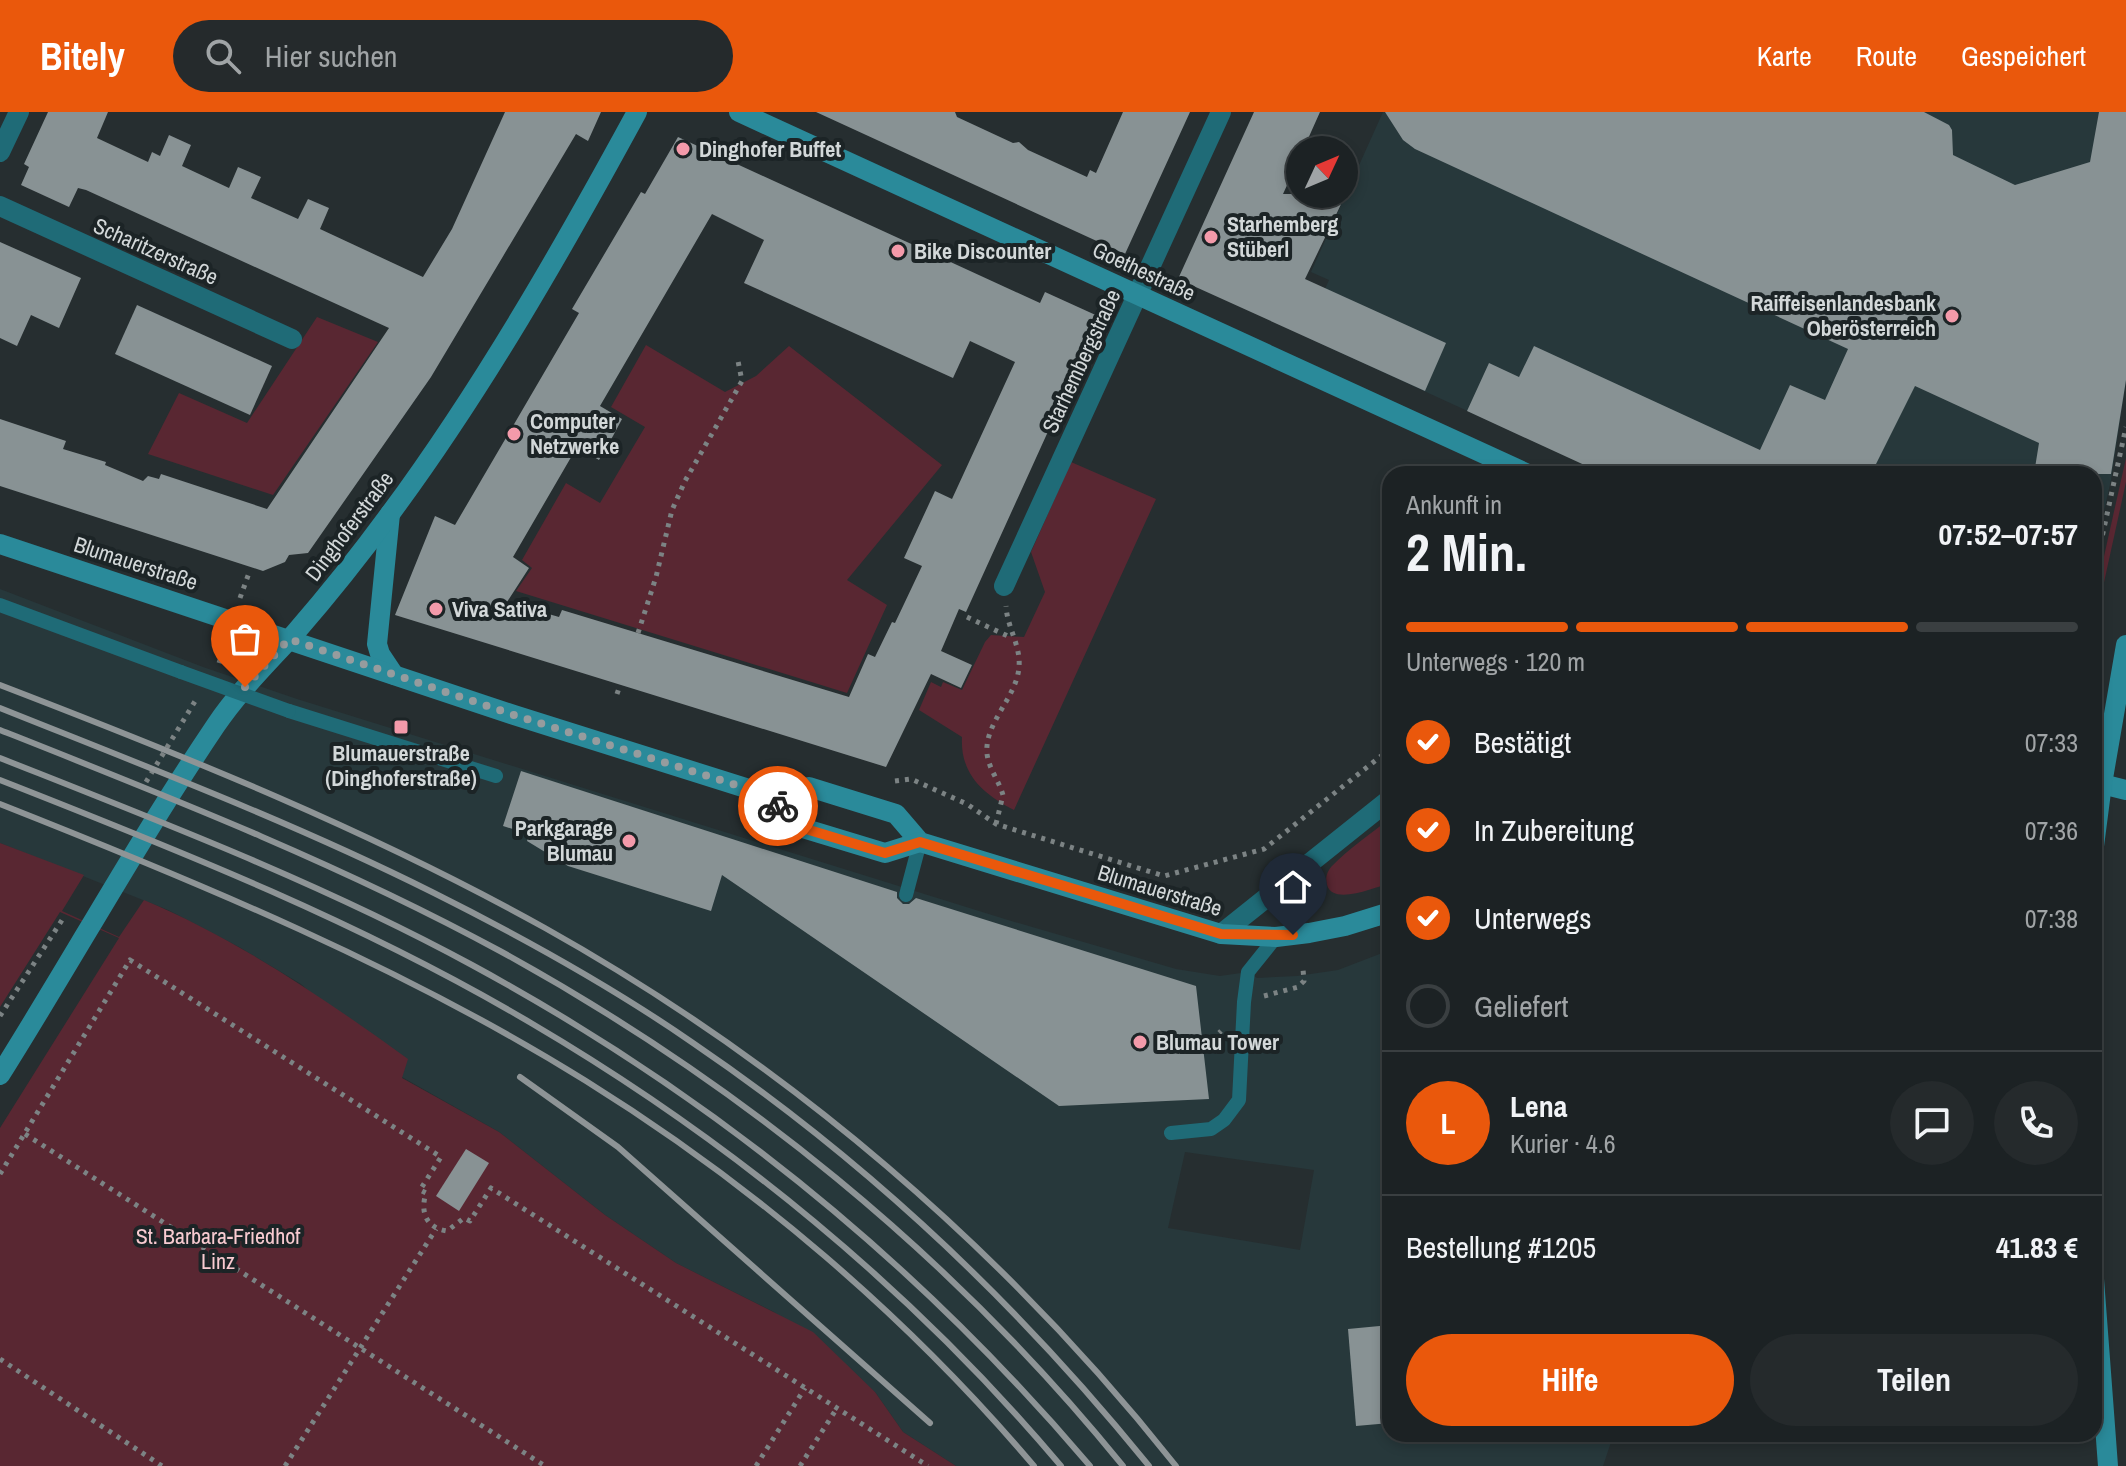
<!DOCTYPE html>
<html lang="de">
<meta charset="utf-8">
<style>
body{margin:0;font-family:"Archivo Narrow",sans-serif;background:#252a2c;color:#f1f3f6;height:100vh;display:flex;flex-direction:column;font-size:30px;white-space:nowrap}
*{box-sizing:border-box;margin:0}
p{font-size:26px;color:#a0a4a6}
.icon{flex:none;width:44px;height:44px;fill:none;stroke:currentColor;stroke-width:2;stroke-linecap:round;stroke-linejoin:round}
.map{position:relative;flex:1;overflow:hidden}
.side{position:absolute;left:1382px;top:354px;width:720px;height:976px;display:flex;flex-direction:column;background:#1c2224;border-radius:24px;box-shadow:0 4px 12px #0003,0 0 0 2px #3a3f41}
.side>*{flex:none}
.needle{width:52px;rotate:46deg}
.controls{position:absolute;left:1286px;top:24px;display:grid;gap:16px}
.controls a{display:grid;place-items:center;width:72px;height:72px;border-radius:50%;background:#1c2224;box-shadow:0 4px 12px #0003,0 0 0 2px #3a3f41;font-size:40px}
.pin{position:absolute;display:grid;place-items:center;width:68px;height:68px;color:#fff;margin:-82px -34px;border-radius:50% 50% 50% 0;rotate:-45deg;box-shadow:0 0 8px #0007}
.pin .icon{rotate:45deg}
.courier{position:absolute;display:grid;place-items:center;width:80px;height:80px;margin:-40px;border:6px solid #ea580c;border-radius:50%;background:#fff;color:#222;box-shadow:0 2px 10px #0007}
.head em{font-style:normal;font-weight:700}
.head div{display:flex;flex-direction:column-reverse}
.head{display:flex;align-items:center;justify-content:space-between;height:136px;padding:0 24px}
h1{font-size:52px;font-weight:700;line-height:60px}
.bar{display:grid;grid-template-columns:repeat(4,1fr);gap:12px 8px;align-content:center;height:96px;padding:0 24px}
.bar i{height:10px;border-radius:6px;background:#3a3f41}
.bar .on{background:#ea580c}
.bar p{grid-column:span 4}
.line{display:flex;align-items:center;gap:20px;padding:0 24px;border-top:2px solid #3a3f41}
.line div{flex:1}
.round{display:grid;place-items:center;flex:none;width:84px;height:84px;border-radius:42px;background:#252a2c}
ol{padding:0 24px;list-style:none}
li{display:flex;align-items:center;gap:24px;height:88px}
li p{margin-inline-start:auto}
li .icon{padding:8px;border-radius:50%;background:#ea580c;color:#fff;stroke-width:4}
li:last-child{color:#a0a4a6}
li i{width:44px;height:44px;border:4px solid #3a3f41;border-radius:50%}
.action{display:flex;gap:16px;margin-top:auto;padding:16px 24px}
.action a{flex:1;height:92px;border-radius:48px;background:#ea580c;color:#fff;font-size:32px;font-weight:700;line-height:92px;text-align:center}
.action a+a{background:#252a2c;color:#f1f3f6}
header{display:flex;align-items:center;gap:48px;box-sizing:border-box;height:112px;padding:0 40px;background:#ea580c;color:#fff}
header strong{font-size:38px}
nav{display:flex;gap:44px;margin-inline-start:auto;font-size:28px}
.search{width:560px;height:72px;background:#252a2c;display:flex;align-items:center;gap:20px;box-sizing:border-box;padding:0 28px;border-radius:44px;color:#a0a4a6;font-size:30px}
.map>svg:first-child{display:block}
</style>
<header>
<strong>Bitely</strong>
<div class="search"><svg class="icon" aria-label="search" viewBox="0 0 24 24"><circle cx="10" cy="10" r="6"/><path d="M15 15l6 6"/></svg>Hier suchen</div>
<nav><a>Karte</a><a>Route</a><a>Gespeichert</a></nav>
</header>
<div class="map">
<svg width="2126" height="1354" viewBox="0 0 2126 1354">
<rect width="100%" height="100%" fill="#262e30"/>
<g fill="#27383b" fill-rule="evenodd">
<path d="M1383 0H2105L2126 3V270L2111 368 2094 443V362H1590L1592 356 1304 224 1329 168 1311 160Z"/>
<path d="M0 477 203 555 297 587 1008 808 1176 857 1220 864 1248 860 1257 866 1297 864 1338 858 1390 838V1322H1634L1611 1330 1603 1354H956L903 1320 875 1280 774 1200 676 1151 605 1103 499 1020 402 965 301 872 239 835 168 798 0 731ZM1185 1040 1314 1058 1300 1138 1168 1116Z"/>
</g>
<g fill="#592732">
<path d="M317 205 378 230 273 383 148 342 179 281 247 311Z"/>
<path d="M646 233 725 280 756 264 789 234 942 353 847 468 887 493 847 581 516 479 532 456 522 448 566 371 600 391 645 315 611 295Z"/>
<path d="M2126 346V370L2094 516V489Z"/>
<path d="M1071 350 1156 387 1014 698C983 682 960 662 962 625L919 598 931 570 941 575 943 570 962 578 985 530 991 523 1024 525 1045 480 1031 440Z"/>
<path d="M1390 706V771C1376 775 1333 794 1327 773 1325 766 1327 760 1331 755 1348 737 1371 722 1390 706Z"/>
<path d="M0 731 84 763 62 799 119 825 144 788C239 828 325 887 408 947L402 966 499 1020 605 1103 676 1151 813 1220 875 1280 903 1320 956 1354H0V1016L119 826 60 800 0 895Z"/>
</g>
<g fill="#889294" fill-rule="evenodd">
<path d="M48 0H108L97 26 148 50 152 40 160 44 169 23 191 33 182 54 229 76 238 55 261 65 251 86 298 107 308 87 329 96 320 117 423 165 452 117 505 0H601L588 29 576 22 431 265 308 441 289 443 285 450 263 459 0 374V307L66 329 63 337 106 350 105 353 143 369 148 364 159 367 161 362 267 397 389 216 86 78 78 76 69 95 21 73 29 55 24 52Z"/>
<path d="M816 0H955L957 5 1013 31 1019 30 1028 38 1087 65 1090 58 1096 61 1123 0H1190L1125 142Z"/>
<path d="M1254 0H1320L1303 38H1300V45L1283 82H1346L1305 167 1446 231 1425 279 1178 167Z"/>
<path d="M1385 0H1924L1949 13 1952 18 1953 43 2015 73 2090 50 2099 0H2126V268L2111 362H2034L2039 331 1915 274 1871 362H1604L1467 299 1489 251 1519 265 1534 234 1760 338 1790 273 1825 288 1848 237 1415 37 1403 28Z"/>
<path d="M678 25 1040 191 1045 180 1100 205 966 500 959 497 941 539 972 553 961 576 931 562 886 655 395 503 435 404 455 413 579 201 572 197 641 80 645 82ZM712 102 764 128 744 171 953 266 970 229 1015 250 952 387 935 379 904 446 922 454 895 511 892 510 875 545 868 542 849 585 562 498 559 505 507 490 529 456 513 445 577 335 599 348 613 324 622 307 600 294Z"/>
<path d="M0 130 81 166 59 216 31 203 17 234 0 226Z"/>
<path d="M137 193 272 254 250 303 115 242Z"/>
<path d="M521 659 897 780V786L903 792H909L916 786 1196 874 1209 987 1059 994 722 763 711 799 568 754 527 729 529 722 503 714Z"/>
<path d="M466 1037 489 1051 459 1099 436 1084Z"/>
<path d="M1390 1213V1311L1356 1314 1348 1217Z"/>
</g>
<g fill="none" stroke-linecap="round" stroke-linejoin="round">
<g stroke="#7c8384" stroke-width="5" stroke-dasharray="4 6" stroke-linecap="butt">
<path d="M2094 462 2126 315"/>
<path d="M240 486 249 461"/>
<path d="M967 505 1012 526"/>
<path d="M638 521 656 465 672 398 685 369 742 269 737 244"/>
<path d="M219 551 226 530"/>
<path d="M617 582 620 573"/>
<path d="M895 669 911 667 967 692 996 712 1164 764 1264 737 1390 637"/>
<path d="M146 670 197 586"/>
<path d="M996 712 1003 683C999 669 989 657 987 642 984 611 1017 585 1019 555 1021 534 1007 515 1006 494"/>
<path d="M1264 884 1298 875 1304 869 1303 857"/>
<path d="M0 904 64 805"/>
<path d="M1205 935 1221 919"/>
<path d="M25 1022 545 1354"/>
<path d="M0 1062 130 848 441 1045 420 1078 426 1081C420 1100 426 1116 447 1119L464 1106 470 1109 491 1076 928 1354"/>
<path d="M0 1247 162 1354"/>
<path d="M285 1354 436 1117"/>
<path d="M756 1354 805 1276"/>
<path d="M800 1354 837 1296"/>
</g>
<g stroke="#1f6b77" stroke-width="14">
<path d="M0 493 181 560"/>
<path d="M289 599 496 664"/>
<path d="M906 783 920 730"/>
<path d="M1171 1021 1211 1017 1224 1008 1239 988 1244 890 1248 860 1276 825"/>
</g>
<g stroke="#1f6b77" stroke-width="20">
<path d="M0 40 19 0"/>
<path d="M0 94 292 227"/>
<path d="M1004 474 1221 0"/>
<path d="M1221 822 1390 687"/>
</g>
<g stroke="#2a8a9a" stroke-width="20">
<path d="M739 0 1528 362"/>
<path d="M390 402 377 532 380 542 394 563"/>
<path d="M0 432 514 603 768 683 809 675 896 702 920 730 1221 822 1276 825 1309 821 1345 814 1390 800"/>
<path d="M2094 670 2126 678"/>
<path d="M768 683 796 714 885 741 920 730"/>
<path d="M2094 734 2102 672 2126 533"/>
<path d="M0 963C73 847 139 727 216 613 239 579 268 551 295 521 328 483 360 443 390 402 483 276 562 138 637 0"/>
<path d="M2094 1167 2108 1354"/>
</g>
<g stroke="#8e9496" stroke-width="6">
<path d="M0 573C185 644 371 719 545 816 788 952 1003 1136 1176 1354"/>
<path d="M0 596C145 654 292 710 432 780 522 825 611 874 693 931 865 1048 1018 1192 1149 1354"/>
<path d="M0 618C169 685 340 752 500 839 737 969 952 1143 1123 1354"/>
<path d="M0 646C159 709 321 771 472 853 708 981 916 1149 1090 1354"/>
<path d="M0 668C181 739 364 812 531 911 730 1028 912 1177 1061 1354"/>
<path d="M0 692C200 771 403 855 586 969 753 1073 907 1204 1034 1354"/>
<path d="M520 965 618 1035 930 1311"/>
</g>
<path stroke="#1f6b77" stroke-width="14" d="M181 560 289 599"/>
</g>
<g fill="none" stroke-linecap="round" stroke-linejoin="round">
<path stroke="#969c9e" stroke-width="8" stroke-dasharray="0 14.4" d="M245 575 289 527 514 603 768 683 778 694"/>
<path stroke="#ea580c" stroke-width="10" d="M778 694 796 714 885 741 920 730 1221 822 1293 823"/>
</g>
<g fill="#f39aaa" stroke="#1c2426" stroke-width="3">
<circle cx="683" cy="37" r="8"/>
<circle cx="1211" cy="125" r="8"/>
<circle cx="898" cy="139" r="8"/>
<circle cx="1952" cy="204" r="8"/>
<circle cx="514" cy="322" r="8"/>
<circle cx="436" cy="497" r="8"/>
<rect x="393" y="607" width="16" height="16" rx="4"/>
<circle cx="629" cy="729" r="8"/>
<circle cx="1140" cy="930" r="8"/>
</g>
<g text-anchor="middle" dominant-baseline="central" stroke-width="8" stroke-linejoin="round" paint-order="stroke">
<g font-size="22" font-weight="bold" fill="#d3d8d9" stroke="#1c2426" text-anchor="start">
<text x="699" y="37">Dinghofer Buffet</text>
<text x="1227" y="112">Starhemberg<tspan x="1227" dy="25">Stüberl</tspan></text>
<text x="914" y="139">Bike Discounter</text>
<text x="1936" y="191" text-anchor="end">Raiffeisenlandesbank<tspan x="1936" dy="25">Oberösterreich</tspan></text>
<text x="530" y="309">Computer<tspan x="530" dy="25">Netzwerke</tspan></text>
<text x="452" y="497">Viva Sativa</text>
<text x="401" y="641" text-anchor="middle">Blumauerstraße<tspan x="401" dy="25">(Dinghoferstraße)</tspan></text>
<text x="613" y="716" text-anchor="end">Parkgarage<tspan x="613" dy="25">Blumau</tspan></text>
<text x="1156" y="930">Blumau Tower</text>
</g>
<g font-size="22" fill="#d3d8d9" stroke="#1c2426">
<text transform="translate(156 139) rotate(24)">Scharitzerstraße</text>
<text transform="translate(1144 159) rotate(25)">Goethestraße</text>
<text transform="translate(1081 249) rotate(-65)">Starhembergstraße</text>
<text transform="translate(349 414) rotate(-53)">Dinghoferstraße</text>
<text transform="translate(136 451) rotate(18)">Blumauerstraße</text>
<text transform="translate(1160 778) rotate(17)">Blumauerstraße</text>
</g>
<g font-size="22" fill="#f9cbd1" stroke="#1c2426">
<text x="218" y="1124">St. Barbara-Friedhof<tspan x="218" dy="25">Linz</tspan></text>
</g>
</g>
</svg>
<div class="controls">
<a><svg class="needle" viewBox="-14 -14 28 28"><path d="M0-13l5 13h-10z" fill="#e53935"/><path d="M0 13l5-13h-10z" fill="#a0a4a6"/></svg></a>
</div>
<div class="pin" style="left:245px;top:575px;background:#ea580c"><svg class="icon" aria-label="bag" viewBox="0 0 24 24"><path d="M5 8h14l-1 12H6zM9 8a3 3 0 0 1 6 0"/></svg></div>
<div class="pin" style="left:1293px;top:823px;background:#1f2937"><svg class="icon" aria-label="home" viewBox="0 0 24 24"><path d="M3 11l9-7 9 7M6 9v11h12V9"/></svg></div>
<div class="courier" style="left:778px;top:694px"><svg class="icon" aria-label="bike" viewBox="0 0 24 24"><circle cx="6" cy="16" r="4"/><circle cx="18" cy="16" r="4"/><path d="M6 16l4-8h5l3 8M10 8l3 8H6M13 5h3"/></svg></div>
<section class="side">
<div class="head"><div><h1>2 Min.</h1><p>Ankunft in</p></div><em>07:52–07:57</em></div>
<div class="bar"><i class="on"></i><i class="on"></i><i class="on"></i><i></i><p>Unterwegs · 120 m</p></div>
<ol>
<li><svg class="icon" aria-label="check" viewBox="0 0 24 24"><path d="M5 12l5 5 9-10"/></svg>Bestätigt<p>07:33</p></li>
<li><svg class="icon" aria-label="check" viewBox="0 0 24 24"><path d="M5 12l5 5 9-10"/></svg>In Zubereitung<p>07:36</p></li>
<li><svg class="icon" aria-label="check" viewBox="0 0 24 24"><path d="M5 12l5 5 9-10"/></svg>Unterwegs<p>07:38</p></li>
<li><i></i>Geliefert</li>
</ol>
<div class="line" style="height:144px"><b class="round" style="background:#ea580c;color:#fff">L</b><div><b>Lena</b><p>Kurier · 4.6</p></div><a class="round"><svg class="icon" aria-label="chat" viewBox="0 0 24 24"><path d="M4 5h16v11H9l-5 4z"/></svg></a><a class="round"><svg class="icon" aria-label="phone" viewBox="0 0 24 24"><path d="M5 4h4l2 5-3 2q2 4 5 5l2-3 5 2v4C11 20 4 13 5 4z"/></svg></a></div>
<div class="line" style="height:104px"><div>Bestellung #1205</div><b>41.83 €</b></div>
<div class="action"><a>Hilfe</a><a>Teilen</a></div>
</section>
</div>
